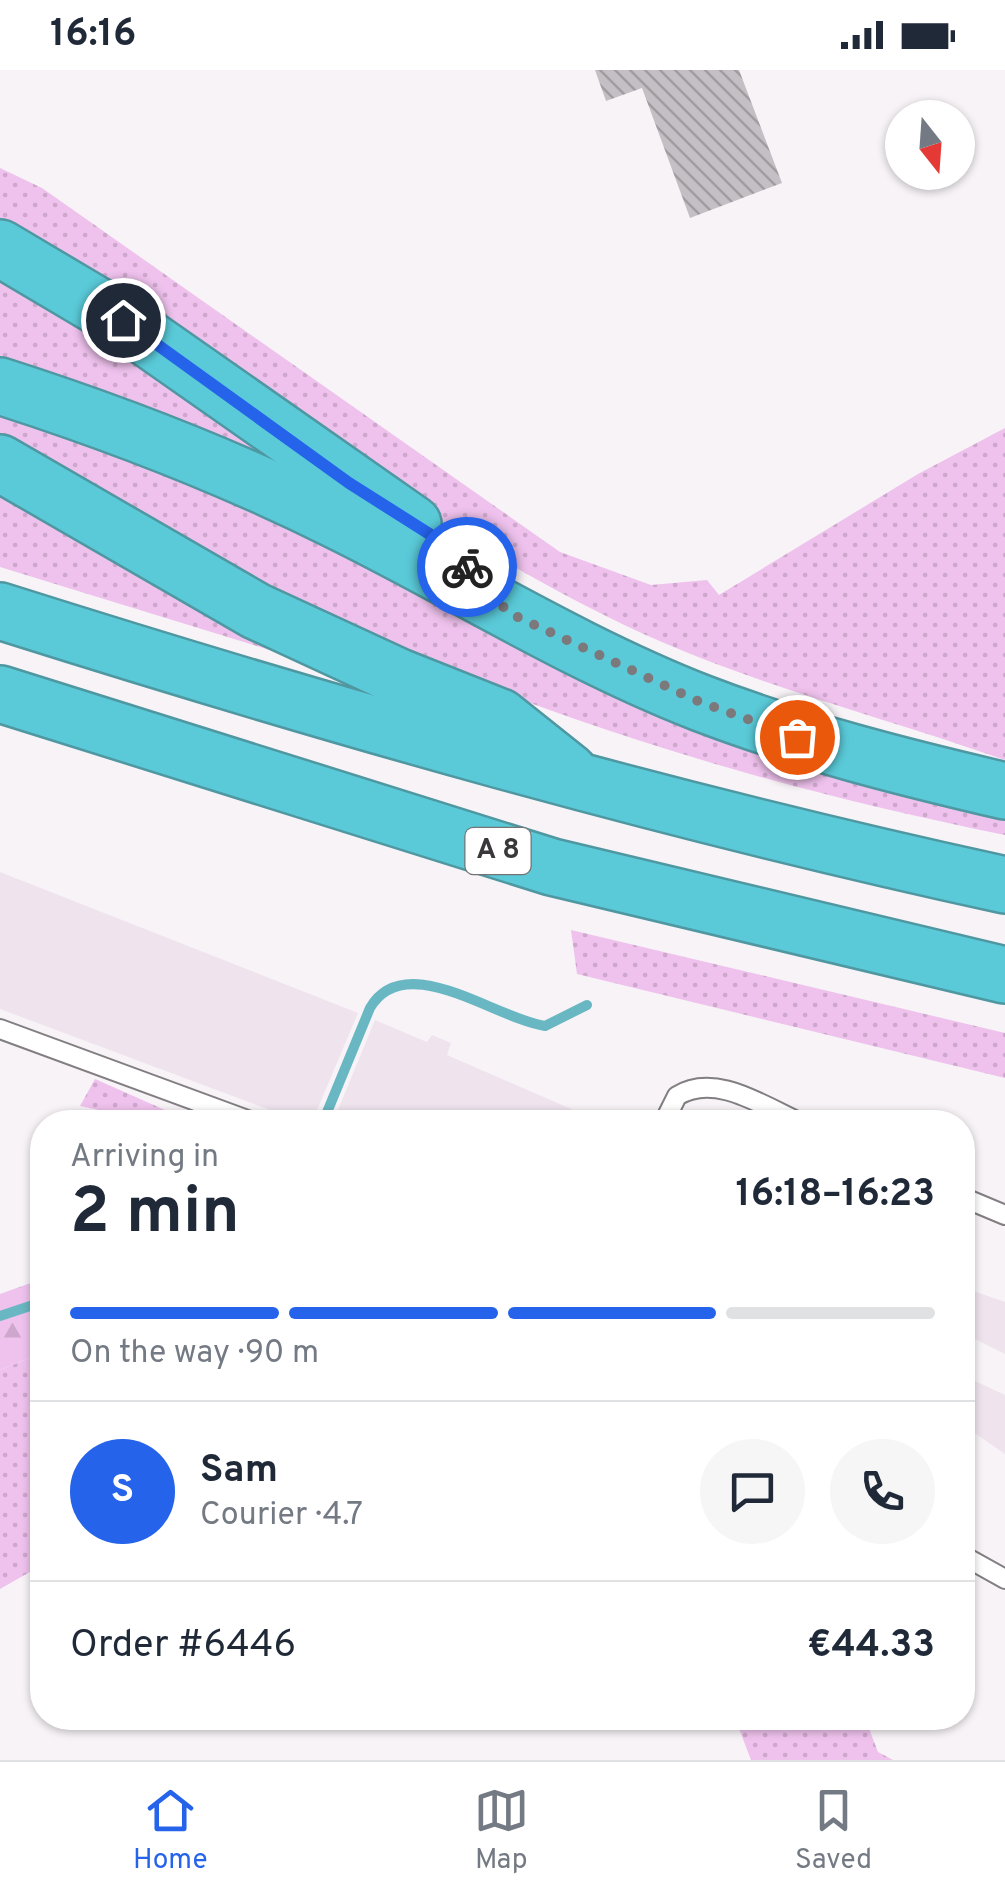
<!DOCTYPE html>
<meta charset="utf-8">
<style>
body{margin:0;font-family:Overpass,sans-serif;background:#f6f6f7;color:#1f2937;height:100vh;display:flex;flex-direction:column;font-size:38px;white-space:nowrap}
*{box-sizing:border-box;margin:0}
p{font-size:32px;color:#747a83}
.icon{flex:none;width:55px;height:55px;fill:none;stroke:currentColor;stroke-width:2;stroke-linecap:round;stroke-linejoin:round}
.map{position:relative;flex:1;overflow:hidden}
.side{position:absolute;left:30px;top:1040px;width:945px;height:620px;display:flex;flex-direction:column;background:#fff;border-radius:40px;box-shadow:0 2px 8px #0004}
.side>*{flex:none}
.needle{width:65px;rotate:163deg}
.tools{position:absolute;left:885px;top:30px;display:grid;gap:20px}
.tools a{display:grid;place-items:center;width:90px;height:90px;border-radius:50%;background:#fff;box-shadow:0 2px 8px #0004;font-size:50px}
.pin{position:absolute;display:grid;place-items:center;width:85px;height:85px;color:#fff;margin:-42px;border:5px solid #fff;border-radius:50%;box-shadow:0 2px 10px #0007}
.courier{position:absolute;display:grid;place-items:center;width:100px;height:100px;margin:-50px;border:8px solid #2563eb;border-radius:50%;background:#fff;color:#222;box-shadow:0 2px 12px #0007}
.overview em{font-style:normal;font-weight:700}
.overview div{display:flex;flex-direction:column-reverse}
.overview{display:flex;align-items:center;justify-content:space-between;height:170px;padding:0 40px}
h1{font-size:65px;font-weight:700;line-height:75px}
.bar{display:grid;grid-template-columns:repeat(4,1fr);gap:15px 10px;align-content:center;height:120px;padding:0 40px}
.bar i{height:12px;border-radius:8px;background:#e0e1e3}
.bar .on{background:#2563eb}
.bar p{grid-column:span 4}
.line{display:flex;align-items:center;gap:25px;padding:0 40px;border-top:2px solid #e0e1e3}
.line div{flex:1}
.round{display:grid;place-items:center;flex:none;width:105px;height:105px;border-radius:52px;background:#f6f6f7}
.status{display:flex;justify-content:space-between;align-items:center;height:70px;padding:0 50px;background:#fff;direction:ltr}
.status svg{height:28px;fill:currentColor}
.dock{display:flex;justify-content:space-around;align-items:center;height:140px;border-top:2px solid #e0e1e3;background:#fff;font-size:28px;color:#747a83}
.dock a{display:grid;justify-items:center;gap:5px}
.dock .on{color:#2563eb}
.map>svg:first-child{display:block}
</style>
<div class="status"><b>16:16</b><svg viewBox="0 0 49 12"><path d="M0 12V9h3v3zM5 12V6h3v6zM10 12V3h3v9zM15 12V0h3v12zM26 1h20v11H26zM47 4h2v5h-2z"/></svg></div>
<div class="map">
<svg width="1005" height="1690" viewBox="0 0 1005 1690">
<defs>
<pattern id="grass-dots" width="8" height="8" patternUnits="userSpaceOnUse" patternTransform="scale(2.5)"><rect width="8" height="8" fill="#efc2ed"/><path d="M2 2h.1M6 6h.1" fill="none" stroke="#cea7cc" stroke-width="1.8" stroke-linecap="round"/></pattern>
<pattern id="forest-firs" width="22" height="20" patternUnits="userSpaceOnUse" patternTransform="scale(2.5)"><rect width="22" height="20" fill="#efc2ed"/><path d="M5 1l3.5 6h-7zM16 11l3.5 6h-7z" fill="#cea7cc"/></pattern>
<pattern id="building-back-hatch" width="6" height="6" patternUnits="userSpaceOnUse" patternTransform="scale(2.5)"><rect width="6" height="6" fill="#c4bfc4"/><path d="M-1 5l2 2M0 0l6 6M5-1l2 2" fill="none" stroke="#a09ca0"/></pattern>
</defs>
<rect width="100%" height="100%" fill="#f7f3f7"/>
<g fill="#efe4ee">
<path d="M0 802 358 943 312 1052H302L0 939Z"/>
<path d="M375 950 427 972 432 965 451 973 447 985 601 1052H333Z"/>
<path d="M962 1217 1005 1232V1284L963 1263Z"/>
<path d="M962 1305 1005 1325V1384L963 1355Z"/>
</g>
<g fill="url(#grass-dots)">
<path d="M0 98 42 118 560 482 651 515 707 510 719 525 918 404 1005 358V690C872 643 733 610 606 546 393 439 199 292 0 159Z"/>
<path d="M0 195 309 407 0 295Z"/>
<path d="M0 339 263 438 583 610 665 642 1005 741V765C754 715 512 639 281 528 184 481 92 420 0 364Z"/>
<path d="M0 419 315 594 0 497Z"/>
<path d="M571 860 1005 963V1008L577 904Z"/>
<path d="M95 1009 192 1052H120L108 1042 80 1036Z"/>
<path d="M42 1283V1495L0 1519V1300Z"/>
<path d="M735 1648H865L878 1682 893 1690H751Z"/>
</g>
<path fill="url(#forest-firs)" d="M42 1209V1283L0 1300V1224Z"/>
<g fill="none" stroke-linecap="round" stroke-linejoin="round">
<g stroke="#69b7c2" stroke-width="10">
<path d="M323 1052 370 938C405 878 496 949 545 956L587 935"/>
<path d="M0 1246 42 1232"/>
</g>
</g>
<path fill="url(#building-back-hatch)" d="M595 0H739L782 113 690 148 642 18 606 31Z"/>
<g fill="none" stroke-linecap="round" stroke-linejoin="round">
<g stroke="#827e82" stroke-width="22">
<g id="service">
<path d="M0 959 253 1052"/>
<path d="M664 1052 677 1026C715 1002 763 1036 799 1052"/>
<path d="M962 1127 1005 1145"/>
<path d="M962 1485 1005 1509"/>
</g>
</g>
<g stroke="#4f97a1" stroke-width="60">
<g id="motorway">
<path d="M0 178 123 251 413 454"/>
<path d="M0 316C116 353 227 396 336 450 458 510 573 583 701 633 800 671 902 697 1005 721"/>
<path d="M0 393 256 541 399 607 500 647 569 702"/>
<path d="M0 541C332 646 665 741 1005 815"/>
<path d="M0 624 552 797 1005 905"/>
</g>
</g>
<use href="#service" stroke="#fff" stroke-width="18"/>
<use href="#motorway" stroke="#5acad8" stroke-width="55"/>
</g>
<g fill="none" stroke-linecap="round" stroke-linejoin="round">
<path stroke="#7c797c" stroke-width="10" stroke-dasharray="0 18" d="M467 497 509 543 700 632 797 667"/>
<path stroke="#2563eb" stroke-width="12" d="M123 250 349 413 450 477 467 497"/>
</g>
<g text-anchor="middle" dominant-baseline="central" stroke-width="9" stroke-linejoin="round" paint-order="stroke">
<rect fill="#fff" stroke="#757475" stroke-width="2.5" x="465.5" y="758" width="65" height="46" rx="8"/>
<g font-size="28" font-weight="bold" fill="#3a383a">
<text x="498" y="781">A 8</text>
</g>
</g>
</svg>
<div class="tools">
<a><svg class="needle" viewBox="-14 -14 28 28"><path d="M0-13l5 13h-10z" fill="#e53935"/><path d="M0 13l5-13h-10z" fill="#747a83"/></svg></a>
</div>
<div class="pin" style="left:797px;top:667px;background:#ea580c"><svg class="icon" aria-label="bag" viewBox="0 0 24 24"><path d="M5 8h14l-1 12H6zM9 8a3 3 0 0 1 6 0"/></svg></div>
<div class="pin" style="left:123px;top:250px;background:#1f2937"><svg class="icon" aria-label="home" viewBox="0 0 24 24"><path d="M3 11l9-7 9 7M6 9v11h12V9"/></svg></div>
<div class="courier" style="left:467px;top:497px"><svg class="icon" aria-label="bike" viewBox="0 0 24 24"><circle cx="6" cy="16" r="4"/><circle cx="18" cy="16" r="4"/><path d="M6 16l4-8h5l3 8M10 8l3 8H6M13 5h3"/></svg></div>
<section class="side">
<div class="overview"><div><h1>2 min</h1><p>Arriving in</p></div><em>16:18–16:23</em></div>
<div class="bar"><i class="on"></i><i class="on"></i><i class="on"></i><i></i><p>On the way · 90 m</p></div>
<div class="line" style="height:180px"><b class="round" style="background:#2563eb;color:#fff">S</b><div><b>Sam</b><p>Courier · 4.7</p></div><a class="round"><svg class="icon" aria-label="chat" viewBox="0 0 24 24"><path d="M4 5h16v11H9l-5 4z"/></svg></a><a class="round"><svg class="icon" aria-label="phone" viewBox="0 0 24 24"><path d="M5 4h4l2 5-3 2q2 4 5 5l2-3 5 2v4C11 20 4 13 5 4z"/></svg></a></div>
<div class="line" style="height:130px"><div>Order #6446</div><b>€44.33</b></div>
</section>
</div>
<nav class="dock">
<a class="on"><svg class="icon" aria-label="home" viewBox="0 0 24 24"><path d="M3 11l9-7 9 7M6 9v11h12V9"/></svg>Home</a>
<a><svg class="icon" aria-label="map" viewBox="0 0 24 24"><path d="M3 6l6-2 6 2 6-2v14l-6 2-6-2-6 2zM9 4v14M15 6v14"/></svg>Map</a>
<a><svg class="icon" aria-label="saved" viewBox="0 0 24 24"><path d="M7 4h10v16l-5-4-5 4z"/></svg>Saved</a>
</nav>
